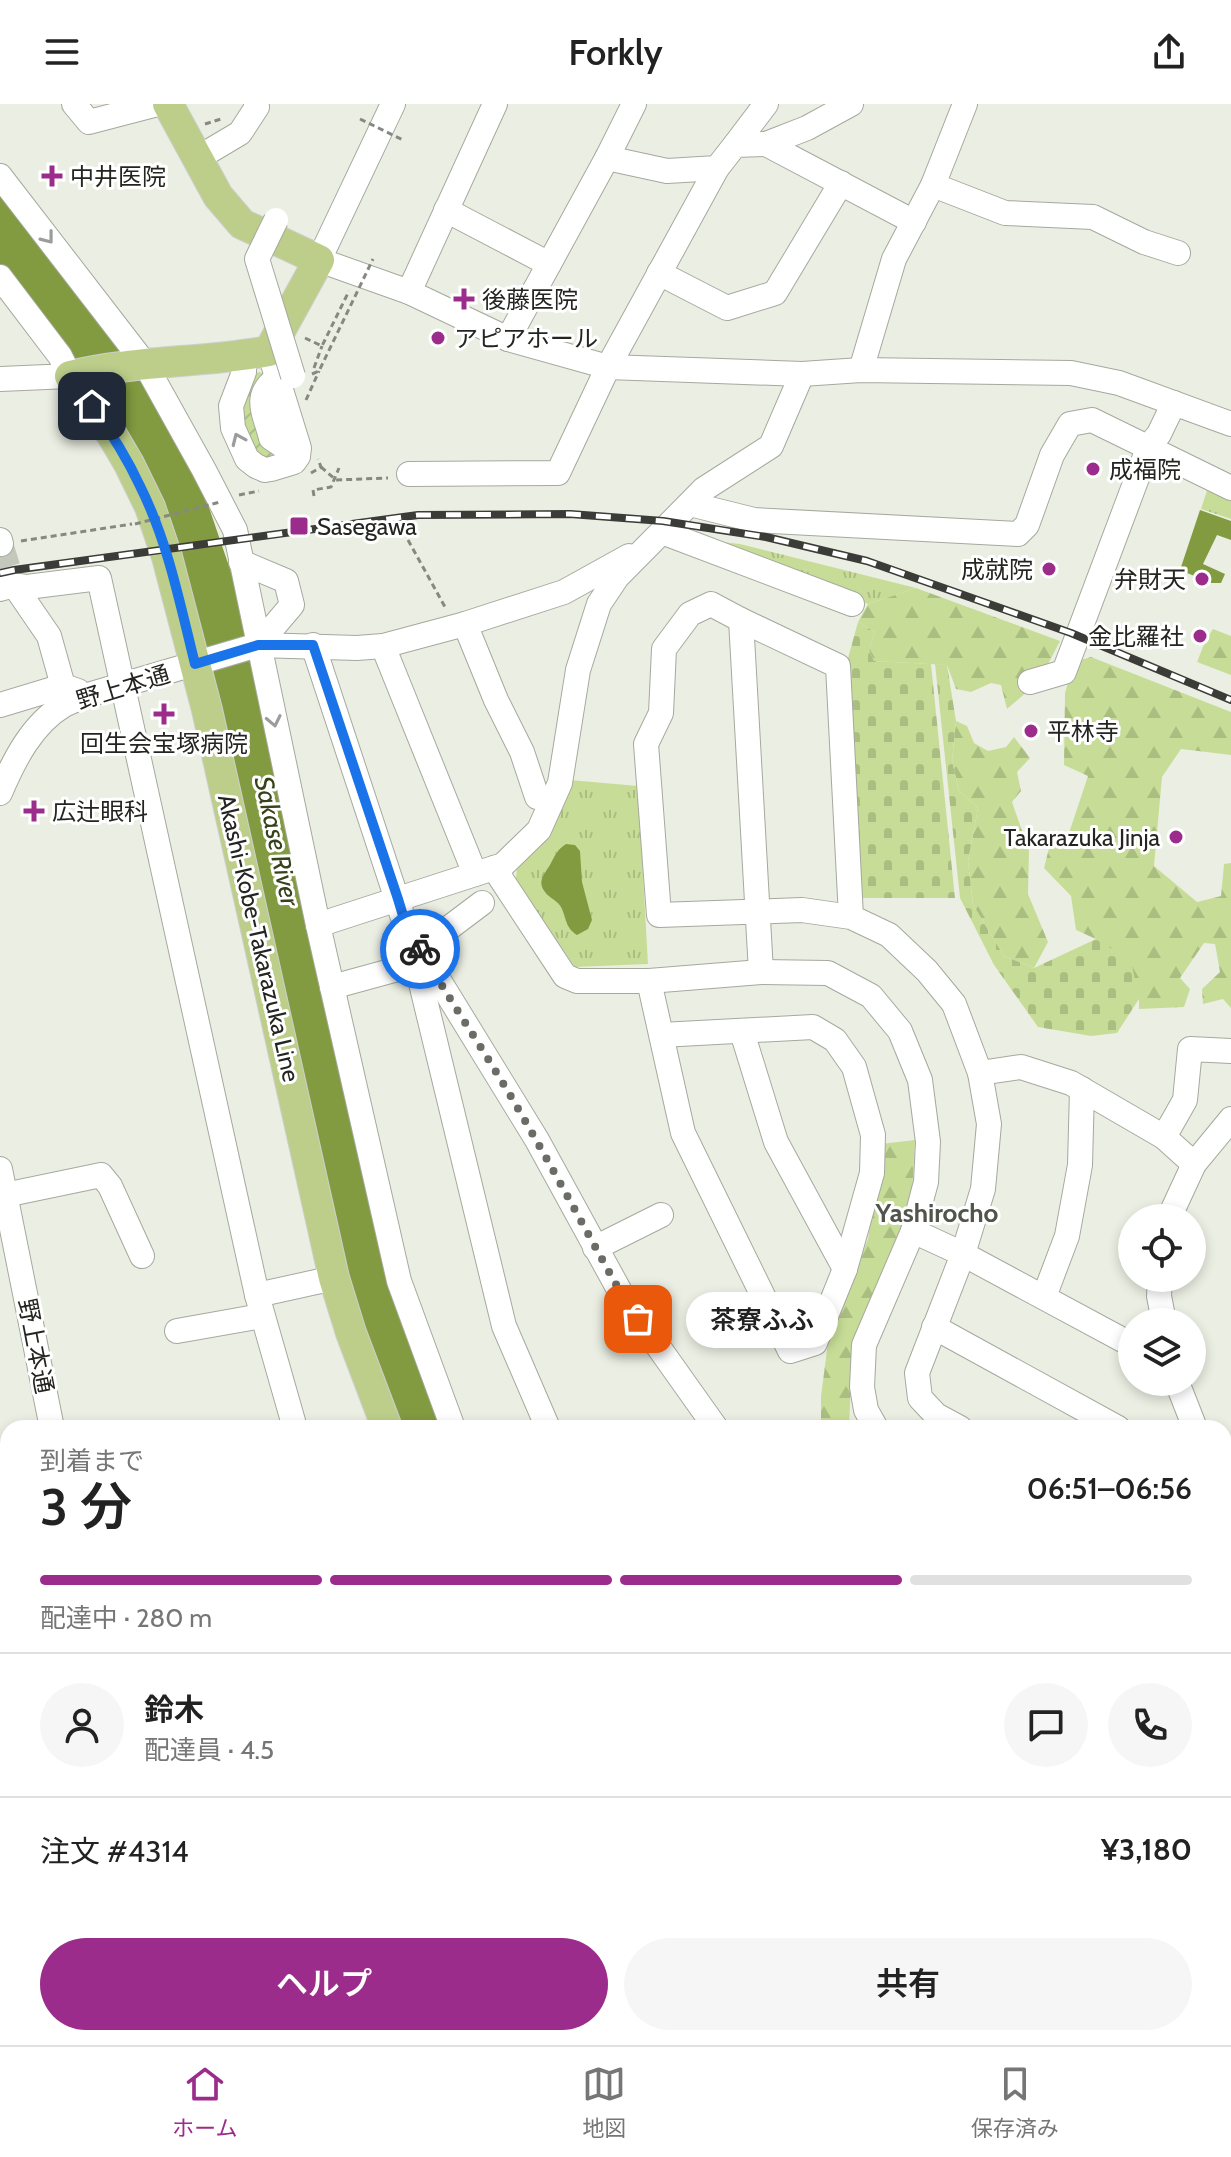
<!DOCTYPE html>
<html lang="ja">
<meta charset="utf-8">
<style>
body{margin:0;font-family:Cabin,"Noto Sans JP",sans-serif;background:#f6f6f6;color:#222;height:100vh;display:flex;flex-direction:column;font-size:30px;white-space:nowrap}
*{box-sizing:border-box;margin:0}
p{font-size:26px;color:#767676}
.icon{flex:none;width:44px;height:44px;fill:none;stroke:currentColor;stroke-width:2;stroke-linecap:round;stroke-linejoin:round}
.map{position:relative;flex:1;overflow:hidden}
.sheet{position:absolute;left:0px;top:1316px;width:1232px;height:626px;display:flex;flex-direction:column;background:#fff;border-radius:24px 24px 0 0;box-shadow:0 4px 12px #0003}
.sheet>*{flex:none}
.buttons{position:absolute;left:1118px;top:1100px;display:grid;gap:16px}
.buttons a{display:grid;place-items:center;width:88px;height:88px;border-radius:50%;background:#fff;box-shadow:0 4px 12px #0003;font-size:40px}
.pin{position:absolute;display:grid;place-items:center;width:68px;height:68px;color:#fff;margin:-34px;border-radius:16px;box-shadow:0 4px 12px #0006}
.courier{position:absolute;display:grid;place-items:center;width:80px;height:80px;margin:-40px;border:6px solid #1a73e8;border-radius:50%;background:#fff;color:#222;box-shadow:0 2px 10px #0007}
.bubble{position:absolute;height:56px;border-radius:28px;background:#fff;box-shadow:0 4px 12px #0003;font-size:26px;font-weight:600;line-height:56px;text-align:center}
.head em{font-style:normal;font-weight:600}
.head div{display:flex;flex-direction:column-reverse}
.head{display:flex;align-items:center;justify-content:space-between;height:136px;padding:0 40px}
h1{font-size:52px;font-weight:600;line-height:60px}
.bar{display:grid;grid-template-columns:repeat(4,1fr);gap:12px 8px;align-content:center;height:96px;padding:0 40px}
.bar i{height:10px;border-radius:6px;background:#e0e0e0}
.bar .current{background:#9c2c8b}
.bar p{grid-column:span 4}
.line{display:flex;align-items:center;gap:20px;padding:0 40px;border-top:2px solid #e0e0e0}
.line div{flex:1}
.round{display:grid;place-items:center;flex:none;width:84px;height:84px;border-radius:42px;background:#f6f6f6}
.button{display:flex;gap:16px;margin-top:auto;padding:16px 40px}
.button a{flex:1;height:92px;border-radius:48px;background:#9c2c8b;color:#fff;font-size:32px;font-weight:600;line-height:92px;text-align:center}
.button a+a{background:#f6f6f6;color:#222}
header{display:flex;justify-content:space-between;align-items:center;height:104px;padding:0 40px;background:#fff;font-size:36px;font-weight:600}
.tab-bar{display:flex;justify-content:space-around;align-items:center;height:112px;border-top:2px solid #e0e0e0;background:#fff;font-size:22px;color:#767676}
.tab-bar a{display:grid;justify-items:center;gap:4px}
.tab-bar .current{color:#9c2c8b}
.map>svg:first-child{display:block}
</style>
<header><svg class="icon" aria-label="menu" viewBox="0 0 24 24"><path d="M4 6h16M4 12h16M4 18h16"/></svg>Forkly<svg class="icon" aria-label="share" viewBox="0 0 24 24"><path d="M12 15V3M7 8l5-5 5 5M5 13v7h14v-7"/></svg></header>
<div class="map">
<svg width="1231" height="1941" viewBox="0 0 1231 1941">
<defs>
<pattern id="grass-tufts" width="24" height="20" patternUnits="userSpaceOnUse" patternTransform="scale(2)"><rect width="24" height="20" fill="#c7dd97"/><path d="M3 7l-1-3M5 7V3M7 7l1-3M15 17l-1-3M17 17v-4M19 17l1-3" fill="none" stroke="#abbe82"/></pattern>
<pattern id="forest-firs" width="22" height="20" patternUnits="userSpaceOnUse" patternTransform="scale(2)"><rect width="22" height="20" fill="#c7dd97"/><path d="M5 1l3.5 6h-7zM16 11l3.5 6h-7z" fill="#abbe82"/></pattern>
<pattern id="cemetery-stones" width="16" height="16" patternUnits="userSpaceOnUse" patternTransform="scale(2)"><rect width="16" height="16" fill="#c7dd97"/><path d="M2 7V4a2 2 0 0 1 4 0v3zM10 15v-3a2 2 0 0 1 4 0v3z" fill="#abbe82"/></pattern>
<pattern id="garden-furrows" width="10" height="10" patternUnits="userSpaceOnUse" patternTransform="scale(2)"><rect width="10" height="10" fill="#c7dd97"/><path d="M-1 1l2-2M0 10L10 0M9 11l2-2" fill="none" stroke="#abbe82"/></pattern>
</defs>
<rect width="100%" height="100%" fill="#ebefe3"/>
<g fill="url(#grass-tufts)">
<path d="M1209 380 1231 391V415L1201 405Z"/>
<path d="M704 436 740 440 916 484 868 500 705 440Z"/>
<path d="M570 676 638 682 648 860 575 863 516 775 517 762Z"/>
</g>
<g fill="url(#forest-firs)">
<path d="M916 484 1060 537 1048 560 1037 566 1036 580 1007 605 1001 581 991 579 971 588 956 585 947 561 874 557 869 546 875 528 858 518 868 500Z"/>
<path d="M1213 525 1231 532V571L1197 558 1205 538Z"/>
<path d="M1091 553 1231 608V651L1181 645 1162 673 1154 762 1197 798 1221 792 1224 760 1231 759V904L1223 895 1203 900 1202 885 1220 868 1215 840 1204 839 1180 874 1190 885 1184 903 1139 905V895L1096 835 1076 826 1071 792 1044 764 1053 728 1068 732 1088 672 1064 661 1065 589 1074 558Z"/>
<path d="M956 617 967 622 974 639 988 647 1006 643 1014 633 1030 654 1017 668 1021 687 1012 698 1029 747 1028 790 1048 838 1034 864 1004 852 973 801 968 757 978 704 959 687 952 657Z"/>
<path d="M915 1036 912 1090 851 1277 849 1324H821V1292L829 1231 868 1135 881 1040Z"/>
<path d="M0 1790 8 1830V1878L0 1877Z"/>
<path d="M0 1892 8 1893V1934H18L17 1941H0Z"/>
</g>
<g fill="url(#cemetery-stones)">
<path d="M858 518 875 528 869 546 874 557 931 560 955 794H860L848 554Z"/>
<path d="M935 560 947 561 956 617 952 657 959 687 978 704 968 757 973 801 1004 852 1034 864 1096 835 1131 857 1139 895 1117 929 1091 932 1038 923 994 861 960 794Z"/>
</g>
<path fill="url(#garden-furrows)" d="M260 268 264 271 280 356 257 353C253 343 247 332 244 321 240 306 250 284 255 269Z"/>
<g fill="#829b41">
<path d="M0 84 124 245 202 383 233 474 448 1324H395L367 1250 209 585 73 253 0 160Z"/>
<path d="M1200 406 1231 417V436L1217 431 1203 460 1225 470 1221 479H1211L1180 466Z"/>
<path d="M566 740 575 741 580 747 582 778 592 816 588 825 577 831C566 824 567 817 562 805 559 797 549 794 545 788 536 776 546 769 551 759 556 750 557 746 566 740Z"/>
</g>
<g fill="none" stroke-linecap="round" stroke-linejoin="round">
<path stroke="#c3c7bc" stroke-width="24" stroke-dasharray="24 12" stroke-linecap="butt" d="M1 440 14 481"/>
<g stroke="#a5a99d" stroke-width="26">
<g id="minor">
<path d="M74 0 89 18 158 0"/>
<path d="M393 0 319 156 409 188 508 235 608 263 802 270 861 266 1071 269 1119 279 1231 320"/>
<path d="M766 40 914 118"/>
<path d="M735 41 766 0"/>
<path d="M198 54 240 29 257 3 256 0"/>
<path d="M607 54 667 67 717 64 735 41 766 40 807 24 851 0"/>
<path d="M0 72 145 260 204 366 235 426 318 821 399 1177 453 1324"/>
<path d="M933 81 1005 109 1093 113 1144 138 1178 149"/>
<path d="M446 106 549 160"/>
<path d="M659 169 727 204 775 189 841 79"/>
<path d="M0 173 60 252 70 272 0 275"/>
<path d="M409 188 495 0"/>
<path d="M508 235 607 54 634 0"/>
<path d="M239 252 244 262V268L231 302 233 324 247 355 256 362 265 366 271 365 294 358 298 352 299 344 269 247"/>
<path d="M861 266 894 155 933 81 965 0"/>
<path d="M277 274C252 292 265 309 271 334L298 352"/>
<path d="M409 370 558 369 608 263 717 64"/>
<path d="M690 400 754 416 1018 430 1027 421 1052 351 1070 320 1092 316 1231 384"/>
<path d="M662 428 852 500"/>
<path d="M0 436 1 440"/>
<path d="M241 458 286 477 292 501 258 541"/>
<path d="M14 481 49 532 63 582"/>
<path d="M0 485 14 481 27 483 99 474 257 1191 295 1324"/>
<path d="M741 516 761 868"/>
<path d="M465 520 496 596 522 648 537 693"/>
<path d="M313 541 411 838 504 1222 548 1324"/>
<path d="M383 542 475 770"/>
<path d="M1030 578 1064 568 1149 342 1159 330 1174 299"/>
<path d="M0 601 63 582 78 587"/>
<path d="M0 689C14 656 32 620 64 601 72 597 80 594 88 591L258 541 357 544 383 542 465 520 564 488 629 452"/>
<path d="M494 764 565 872 577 877H649L761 868 828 869 871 892 900 927 920 976 928 1038 926 1078 913 1127 864 1241 862 1283 866 1306 876 1324"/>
<path d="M851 813 838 562 741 516 711 500 690 510 664 545 661 609 646 640 659 811 802 806 851 813 889 831 927 867 954 900 980 969 989 1020 983 1085 963 1150 917 1269 920 1294 936 1311 960 1324"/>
<path d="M318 821 503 761 539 726 560 679 578 566 599 500 617 473 704 385 771 342 802 270"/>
<path d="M421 845 482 799"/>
<path d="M421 847 537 1036 623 1193 716 1324"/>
<path d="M649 877 683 1029 790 1247 815 1239 845 1165 872 1069 873 1031 854 963 835 936 813 923 661 931"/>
<path d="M332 883 416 860"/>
<path d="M742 928 776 1038 845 1165"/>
<path d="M980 969 1021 963 1071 979 1164 1033 1194 1060"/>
<path d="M1164 1033 1185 996 1190 945 1231 947"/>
<path d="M0 1065 52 1324"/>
<path d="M0 1092 101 1071 110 1082 142 1152"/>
<path d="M1169 1114 1194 1060 1231 1015"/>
<path d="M913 1127 963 1150 1132 1241"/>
<path d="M595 1144 661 1111"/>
<path d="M1160 1174 1159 1192 1164 1218"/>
<path d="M257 1191 334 1174"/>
<path d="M1044 1193 1067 1132 1080 1061 1082 985"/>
<path d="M934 1223 1118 1324"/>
<path d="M177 1227 262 1212"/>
<path d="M1177 1278 1195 1324"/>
<path d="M0 1379 8 1377"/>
<path d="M1224 1533 1231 1523"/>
<path d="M1224 1551 1231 1553"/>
<path d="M0 1666 8 1664"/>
<path d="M1224 1684 1231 1686"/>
<path d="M0 1753 8 1789"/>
<path d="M1224 1834 1231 1836"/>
<path d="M60 1934 61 1941"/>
<path d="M179 1934 180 1941"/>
<path d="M269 1934 272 1941"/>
<path d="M568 1934 571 1941"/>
<path d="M719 1934 722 1941"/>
<path d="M811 1934 814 1941"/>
<path d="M951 1934 955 1941"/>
<path d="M1026 1934 1027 1941"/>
<path d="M354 1940 356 1941"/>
<path d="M1215 1941 1217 1934"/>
</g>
</g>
<g stroke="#cfcfce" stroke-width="32">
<g id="major">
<path d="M168 0 218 92 242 120 319 156 269 247C203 259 135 256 70 272L112 331 129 360 150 403 167 453 207 606 334 1174 351 1229 387 1324"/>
<path d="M651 1934 654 1941"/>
</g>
</g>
<g stroke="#878981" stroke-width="3" stroke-dasharray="6 4" stroke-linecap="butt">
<path d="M205 20 221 15"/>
<path d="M305 234 322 242 349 187"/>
<path d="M314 264 322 242"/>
<path d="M306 296 319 267"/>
<path d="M321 363 336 376 388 374"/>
<path d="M311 369 321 363 318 355"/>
<path d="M239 391 259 387"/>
<path d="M408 436 445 503"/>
<path d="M21 437 132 420"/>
<path d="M0 1885 8 1887"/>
<path d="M297 1934 334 1938"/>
</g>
<use href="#minor" stroke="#fff" stroke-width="24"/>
<use href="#major" stroke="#bdce8b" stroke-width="30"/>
<g stroke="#3b3c37" stroke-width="8">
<path id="rail" d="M0 469 14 466 418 411 570 410 663 417 766 433 867 457 1071 529 1231 596"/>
</g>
<use href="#rail" stroke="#fff" stroke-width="5" stroke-dasharray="15" stroke-linecap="butt"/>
<g stroke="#a5a99d" stroke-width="26" stroke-linecap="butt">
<path id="minor-bridge" d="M276 116 257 155 293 272"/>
</g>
<g stroke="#878981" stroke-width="3" stroke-dasharray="6 4" stroke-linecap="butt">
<path d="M360 15 403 36"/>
<path d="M312 270 319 267 373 155"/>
<path d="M314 392 313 386 331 383 339 364"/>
<path d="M135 420 220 398"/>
</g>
<use href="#minor-bridge" stroke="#fff" stroke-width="24"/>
</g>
<defs><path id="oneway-chevron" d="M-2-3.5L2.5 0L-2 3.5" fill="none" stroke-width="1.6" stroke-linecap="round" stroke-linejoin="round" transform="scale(2)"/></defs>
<g stroke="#9c9d9b">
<use href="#oneway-chevron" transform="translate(48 134) rotate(52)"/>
<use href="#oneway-chevron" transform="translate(238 335) rotate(-114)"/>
<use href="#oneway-chevron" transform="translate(274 617) rotate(78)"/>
</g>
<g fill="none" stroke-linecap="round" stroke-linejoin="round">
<path stroke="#6a6c65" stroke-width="8" stroke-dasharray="0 14.4" d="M420 845C449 895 481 942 510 991 549 1057 585 1125 623 1193L638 1215"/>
<path stroke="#1a73e8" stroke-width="10" d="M92 302C110 327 127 354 140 382 168 438 180 500 195 560L258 541H313L398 795 411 838 420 845"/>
</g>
<g fill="#9c2c8b" stroke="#fff" stroke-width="3">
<path d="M48 60h8v8h8v8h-8v8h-8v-8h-8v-8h8z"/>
<path d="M460 183h8v8h8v8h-8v8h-8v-8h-8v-8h8z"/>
<circle cx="438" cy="234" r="8"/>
<circle cx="1093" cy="365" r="8"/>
<rect x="289" y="412" width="20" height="20" rx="4"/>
<circle cx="1049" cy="465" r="8"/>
<circle cx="1202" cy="475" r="8"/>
<circle cx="1200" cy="532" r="8"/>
<path d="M160 598h8v8h8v8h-8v8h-8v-8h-8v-8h8z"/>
<circle cx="1031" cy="627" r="8"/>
<path d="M30 695h8v8h8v8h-8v8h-8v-8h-8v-8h8z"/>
<circle cx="1176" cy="733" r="8"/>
</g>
<g text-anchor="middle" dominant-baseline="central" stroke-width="6" stroke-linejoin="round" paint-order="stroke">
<g font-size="24" fill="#242521" stroke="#fff" text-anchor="start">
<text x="70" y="72">中井医院</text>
<text x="482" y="195">後藤医院</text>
<text x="454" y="234">アピアホール</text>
<text x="1109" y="365">成福院</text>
<text x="317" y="422">Sasegawa</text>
<text x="1033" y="465" text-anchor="end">成就院</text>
<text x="1186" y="475" text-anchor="end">弁財天</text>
<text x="1184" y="532" text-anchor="end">金比羅社</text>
<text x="1047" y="627">平林寺</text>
<text x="164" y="639" text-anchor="middle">回生会宝塚病院</text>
<text x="52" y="707">広辻眼科</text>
<text x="1160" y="733" text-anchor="end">Takarazuka Jinja</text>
</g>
<g font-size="24" fill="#242521" stroke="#fff">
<text transform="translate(123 583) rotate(-17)">野上本通</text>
<text transform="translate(259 834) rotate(77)">Akashi-Kobe-Takarazuka Line</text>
<text transform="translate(36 1242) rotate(79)">野上本通</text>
</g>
<g font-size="26" font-style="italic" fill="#37411b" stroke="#fff">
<text transform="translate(277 737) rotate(78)">Sakase River</text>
</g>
<g font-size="26" font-weight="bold" fill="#51544a" stroke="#fff">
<text x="937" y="1109">Yashirocho</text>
</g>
</g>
</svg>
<div class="buttons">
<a><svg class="icon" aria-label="locate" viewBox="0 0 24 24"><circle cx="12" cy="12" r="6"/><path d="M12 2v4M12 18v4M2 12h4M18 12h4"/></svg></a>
<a><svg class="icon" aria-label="layers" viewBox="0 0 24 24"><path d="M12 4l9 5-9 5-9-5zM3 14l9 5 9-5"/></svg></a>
</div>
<div class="pin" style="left:638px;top:1215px;background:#ea580c"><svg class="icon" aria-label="bag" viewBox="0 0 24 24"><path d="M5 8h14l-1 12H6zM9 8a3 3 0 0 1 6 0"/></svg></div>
<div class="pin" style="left:92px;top:302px;background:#1f2937"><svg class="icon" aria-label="home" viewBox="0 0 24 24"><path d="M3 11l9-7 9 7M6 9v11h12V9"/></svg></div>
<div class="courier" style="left:420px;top:845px"><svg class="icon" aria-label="bike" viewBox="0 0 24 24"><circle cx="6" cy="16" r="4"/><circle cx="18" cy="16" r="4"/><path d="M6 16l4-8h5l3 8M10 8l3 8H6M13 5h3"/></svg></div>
<div class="bubble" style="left:686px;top:1188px;width:152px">茶寮ふふ</div>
<section class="sheet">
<div class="head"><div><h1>3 分</h1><p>到着まで</p></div><em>06:51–06:56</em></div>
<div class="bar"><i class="current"></i><i class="current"></i><i class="current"></i><i></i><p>配達中 · 280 m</p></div>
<div class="line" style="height:144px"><a class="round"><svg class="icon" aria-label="person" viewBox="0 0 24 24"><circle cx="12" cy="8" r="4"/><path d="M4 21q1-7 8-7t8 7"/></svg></a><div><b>鈴木</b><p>配達員 · 4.5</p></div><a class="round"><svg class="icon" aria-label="chat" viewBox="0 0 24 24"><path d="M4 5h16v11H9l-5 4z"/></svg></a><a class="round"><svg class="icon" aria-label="phone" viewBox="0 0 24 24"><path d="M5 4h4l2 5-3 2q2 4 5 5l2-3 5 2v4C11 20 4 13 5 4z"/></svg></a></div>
<div class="line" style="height:104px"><div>注文 #4314</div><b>¥3,180</b></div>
<div class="button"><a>ヘルプ</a><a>共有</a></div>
</section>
</div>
<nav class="tab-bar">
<a class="current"><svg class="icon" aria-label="home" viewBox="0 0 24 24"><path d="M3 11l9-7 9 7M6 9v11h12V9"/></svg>ホーム</a>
<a><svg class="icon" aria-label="map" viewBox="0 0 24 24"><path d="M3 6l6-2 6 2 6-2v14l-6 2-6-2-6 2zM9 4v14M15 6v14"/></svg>地図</a>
<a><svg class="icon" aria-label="saved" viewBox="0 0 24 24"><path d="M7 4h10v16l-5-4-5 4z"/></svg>保存済み</a>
</nav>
